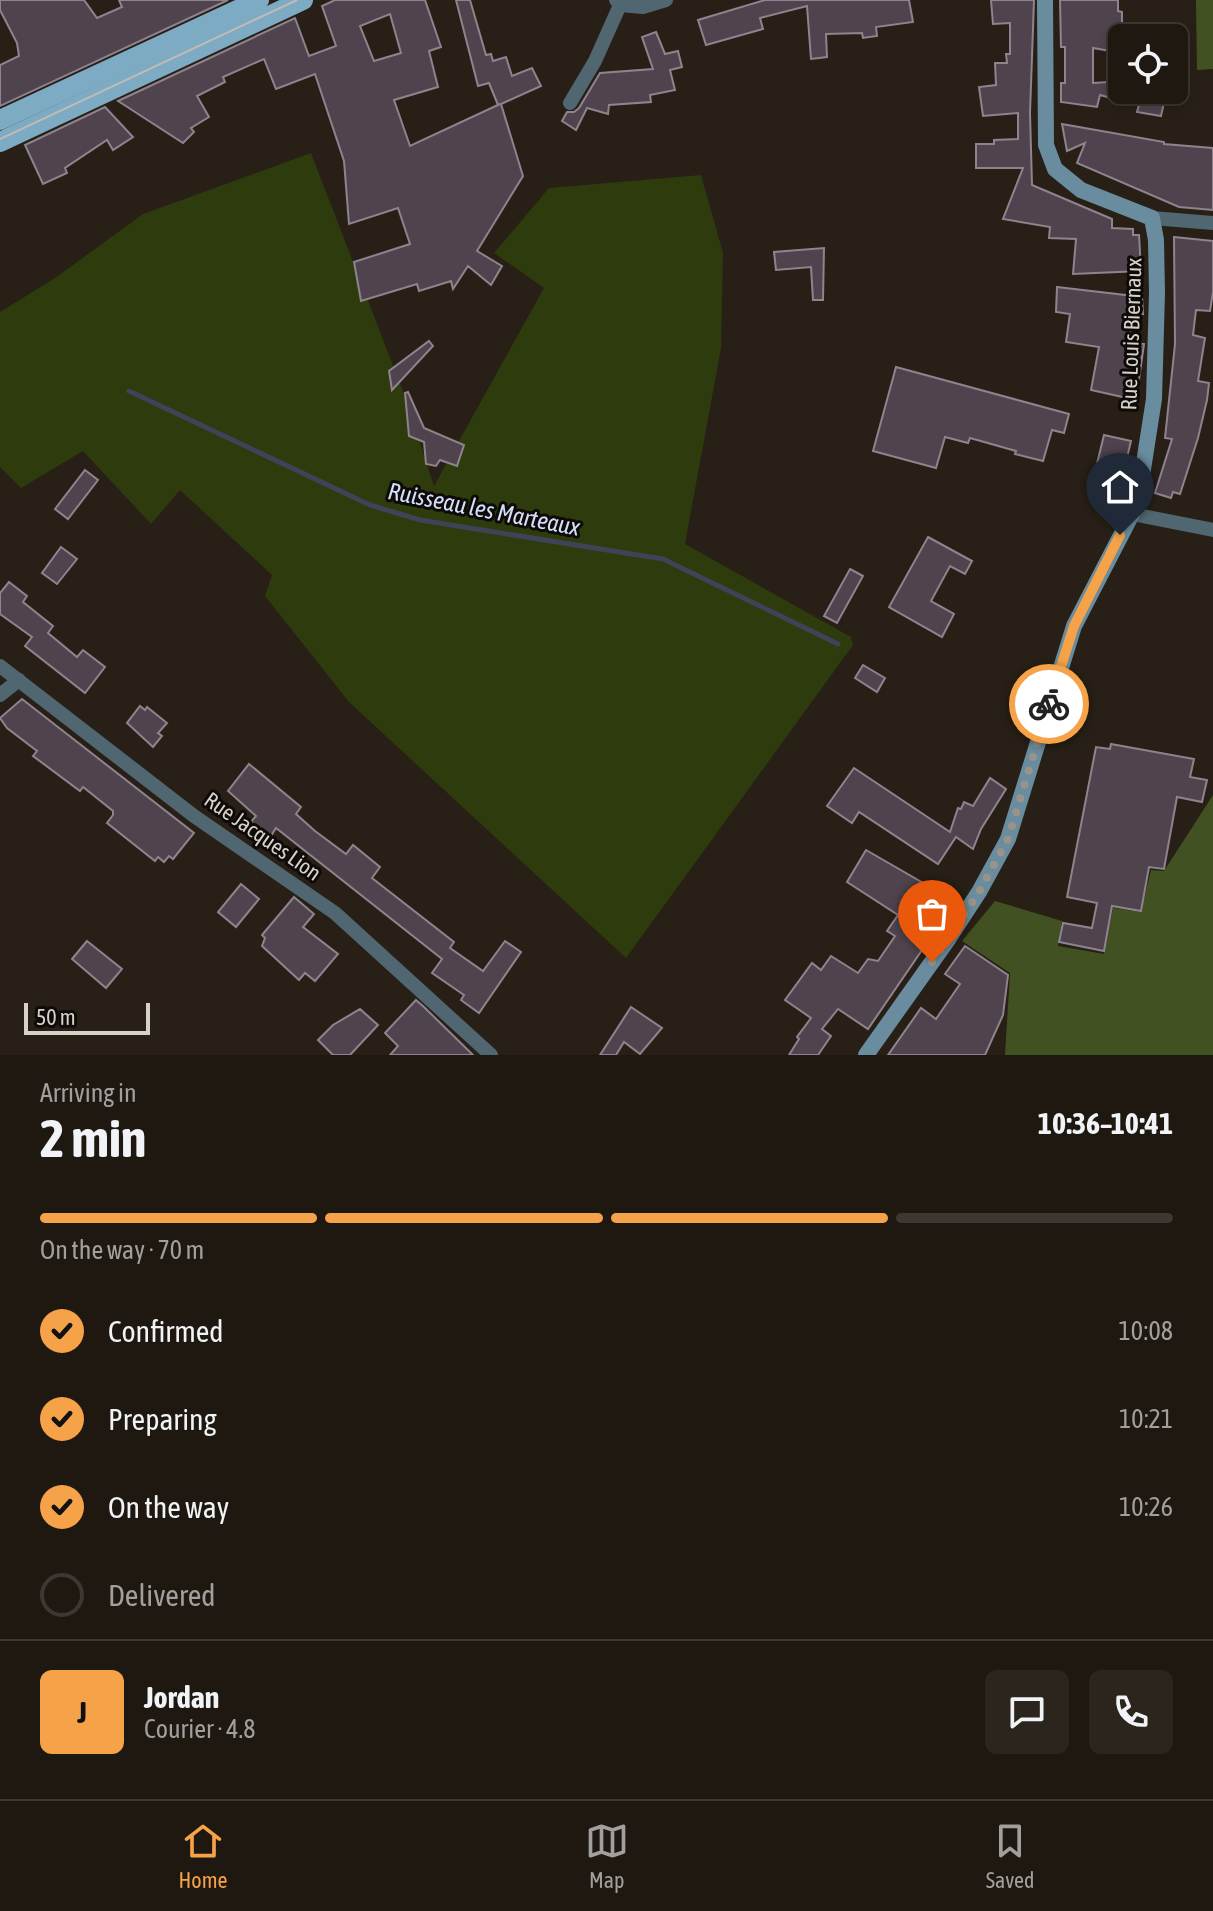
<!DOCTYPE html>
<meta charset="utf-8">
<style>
body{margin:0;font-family:"Asap Condensed",sans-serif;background:#2b251e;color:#f1f3f6;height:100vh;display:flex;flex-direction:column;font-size:30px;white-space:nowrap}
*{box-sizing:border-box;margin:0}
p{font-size:26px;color:#a1a09f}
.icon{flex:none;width:44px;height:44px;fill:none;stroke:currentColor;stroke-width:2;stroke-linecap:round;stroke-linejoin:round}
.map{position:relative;height:1055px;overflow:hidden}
.details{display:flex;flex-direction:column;background:#1e1810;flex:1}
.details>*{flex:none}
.buttons{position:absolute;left:1108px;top:24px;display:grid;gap:16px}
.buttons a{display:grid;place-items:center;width:80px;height:80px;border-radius:12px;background:#1e1810;box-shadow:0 4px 12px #0003,0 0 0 2px #3c3730;font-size:40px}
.scale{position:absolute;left:24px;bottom:20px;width:126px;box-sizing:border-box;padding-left:8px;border:4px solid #d6d1cb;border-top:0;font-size:22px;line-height:28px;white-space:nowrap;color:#d6d1cb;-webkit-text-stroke:6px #0e0a07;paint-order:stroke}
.pin{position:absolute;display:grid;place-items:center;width:68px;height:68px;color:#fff;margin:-82px -34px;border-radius:50% 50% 50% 0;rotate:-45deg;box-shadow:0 0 8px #0007}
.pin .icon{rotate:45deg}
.courier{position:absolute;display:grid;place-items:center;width:80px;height:80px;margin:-40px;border:6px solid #f6a248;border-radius:50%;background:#fff;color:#222;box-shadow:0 2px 10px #0007}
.headline em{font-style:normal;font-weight:700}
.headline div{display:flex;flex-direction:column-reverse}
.headline{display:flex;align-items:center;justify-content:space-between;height:136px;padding:0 40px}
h1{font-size:52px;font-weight:700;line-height:60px}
.bar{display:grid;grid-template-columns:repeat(4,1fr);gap:12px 8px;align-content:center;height:96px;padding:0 40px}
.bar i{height:10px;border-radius:6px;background:#3c3730}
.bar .on{background:#f6a248}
.bar p{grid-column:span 4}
.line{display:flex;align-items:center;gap:20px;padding:0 40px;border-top:2px solid #3c3730}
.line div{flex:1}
.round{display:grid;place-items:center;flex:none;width:84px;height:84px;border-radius:12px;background:#2b251e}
ol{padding:0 40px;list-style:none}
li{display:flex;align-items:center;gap:24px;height:88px}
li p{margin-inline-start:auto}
li .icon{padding:8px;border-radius:50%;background:#f6a248;color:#111;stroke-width:4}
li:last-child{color:#a1a09f}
li i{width:44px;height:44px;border:4px solid #3c3730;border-radius:50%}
.menu{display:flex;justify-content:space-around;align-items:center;height:112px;border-top:2px solid #3c3730;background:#1e1810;font-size:22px;color:#a1a09f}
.menu a{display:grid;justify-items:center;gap:4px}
.menu .on{color:#f6a248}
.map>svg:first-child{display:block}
</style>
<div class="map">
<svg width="1213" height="1055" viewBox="0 0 1213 1055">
<rect width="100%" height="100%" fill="#282016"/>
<path fill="#2d3b0d" d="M311 153 407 402 434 486 544 288 494 253 549 188 701 175 723 253 721 348 685 544 851 637 853 645 626 958 349 702 265 596 272 575 180 490 151 524 83 451 21 488 0 467V312L55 278 143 214Z"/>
<g fill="#425122">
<path d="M1196 0H1213V69L1197 70Z"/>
<path d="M1213 795V1055H1005L1010 973 962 941 995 901 1062 921 1058 946 1104 954 1113 908 1141 912 1151 870 1164 871Z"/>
</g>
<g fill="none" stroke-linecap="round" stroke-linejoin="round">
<path stroke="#404257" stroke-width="5" d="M129 391 370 505 420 520 663 559 838 644"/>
</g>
<g fill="#4f444e" stroke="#8f838e" stroke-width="2" fill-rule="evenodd">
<path d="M0 0H84L97 18 122 7 119 0H228L0 106V65L19 56 17 43 0 10Z"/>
<path d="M335 0H425L441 47 429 51 438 87 394 100 410 146 500 104 498 105 489 83 478 86 456 0H470L486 55 491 54 493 61 506 57 512 76 532 68 541 86 501 104 523 176 477 251 502 266 491 285 468 266 453 289 451 281 419 291 417 284 361 301 354 262 410 244 398 208 349 224 344 161 315 74 276 89 264 59 223 77 225 82 197 96 209 117 191 128 194 132 183 143 118 101 295 18 309 56 336 46 322 6ZM390 14 401 53 374 61 360 26Z"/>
<path d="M765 0H909L913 22 876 27 877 36 863 38 862 33 826 34 827 57 811 59 807 6 760 18 763 29 706 45 698 20Z"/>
<path d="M991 0H1034L1030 113 1032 185 1112 219V228L1133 229V235H1139L1141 271 1073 274 1076 239 1049 238 1050 227 1003 219 1023 168H976V144H994V140L1018 139V113L983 116 979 87 996 85 995 63H1007L1006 54H1010V23L993 24Z"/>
<path d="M1060 0H1118V11L1122 12V53L1093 48V83L1108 82 1107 97 1100 95 1097 107 1061 102V83H1065V47H1061Z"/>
<path d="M656 32 665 54 678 51 682 67 670 70 675 90 650 95 651 102 609 105 608 114 587 108 576 130 562 121 567 112H574L579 108 600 73 653 69 642 37Z"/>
<path d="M1143 90H1158L1157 97 1165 98 1161 116 1137 112Z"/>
<path d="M105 107 133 137 113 150 107 140 65 168 67 173 43 184 25 145Z"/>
<path d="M1062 124 1164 142V144L1213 148V210L1179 207 1077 163 1085 143 1067 151Z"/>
<path d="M1174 237 1213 241V292L1210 311 1196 310 1193 335 1205 338 1198 381 1209 383 1207 400 1198 438 1180 494 1173 492 1171 498 1155 493 1172 439 1165 438 1175 344Z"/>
<path d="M824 248 823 300H813L811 267 776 270 774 252Z"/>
<path d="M1057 287 1142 297 1143 314 1133 312 1129 342 1144 344 1136 400 1091 390 1099 347 1066 342 1070 314 1056 312Z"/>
<path d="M429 341 433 346 392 390 389 371Z"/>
<path d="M896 367 1069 414 1064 433 1052 430 1043 461 1015 454 1016 451 970 438 968 443 945 437 936 468 873 451Z"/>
<path d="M408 392 424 428 464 445 457 466 440 460 436 466 426 464 424 442 409 436 405 393Z"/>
<path d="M1104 435 1131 441 1120 487 1093 480Z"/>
<path d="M85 470 98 480 68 519 55 509Z"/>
<path d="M928 537 972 561 965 574 950 566 931 601 954 614 942 637 889 607Z"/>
<path d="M61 547 77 559 57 584 42 573Z"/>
<path d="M850 569 863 576 837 623 824 616Z"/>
<path d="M9 582 27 596 23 602 53 626 48 633 77 657 83 650 105 667 85 693 25 646 32 637 0 614V593Z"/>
<path d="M863 665 885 678 877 692 855 678Z"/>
<path d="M22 699 194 833 173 859 169 856 164 862 158 857 155 861 107 823 113 815V811L83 787 80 791 33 756 37 751 7 728 0 718Z"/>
<path d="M140 706 145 710 147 707 167 723 158 733 162 736 153 747 127 723Z"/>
<path d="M1111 744 1194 759 1190 777 1207 780 1202 802 1177 797 1164 869 1149 867 1141 911 1112 906 1104 951 1059 942 1063 923 1092 928 1097 903 1067 897 1096 747 1110 749Z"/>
<path d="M249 764 301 807 296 814 315 831 346 854 353 845 380 867 372 878 454 942 450 948 483 971 505 941 521 952 479 1013 461 1000 464 995 432 973 442 959 276 828 269 839 250 823 256 816 228 791Z"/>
<path d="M854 768 950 832 958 808 961 809 964 802 973 806 990 778 1006 789 981 829 973 849 956 837 938 864 859 812 852 823 827 806Z"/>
<path d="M866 850 925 884 917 896 946 915 868 1029 838 1009 822 1029 831 1036 818 1055H789L799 1039 797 1037 811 1018 785 1000 812 963 821 970 831 956 858 973 868 959 878 961 895 936 887 931 898 915 847 882Z"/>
<path d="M241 884 259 899 236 927 218 912Z"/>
<path d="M294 897 314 914 303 927 338 954 315 981 305 973 299 980 262 946 265 938 262 935Z"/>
<path d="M87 941 122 969 106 988 72 959Z"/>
<path d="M965 946 1008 975 1003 1015 985 1055H888L921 1008 936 1019 960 984 945 974Z"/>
<path d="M416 1000 424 1007 473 1055H390L398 1046 385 1033Z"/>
<path d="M631 1007 662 1028 640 1054 624 1042 616 1055H600Z"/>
<path d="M360 1009 378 1025 350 1055H333L318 1040 333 1025Z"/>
</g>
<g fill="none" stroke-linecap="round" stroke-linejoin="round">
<g stroke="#506671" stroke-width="14">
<path d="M620 5 643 7 666 0"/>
<path d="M570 103 595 61 620 5 616 0"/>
<path d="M1152 218 1213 223"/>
<path d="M1132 514 1213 530"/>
<path d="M0 666 194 816 335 913 491 1055"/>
<path d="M0 695 19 680"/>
</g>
<path stroke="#698d9f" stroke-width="16" d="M866 1055 949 938 979 892 1008 839 1074 626 1132 514 1141 482 1154 399 1157 293 1156 240 1152 218 1081 190 1055 169 1046 145 1045 0"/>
<g stroke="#7cabc3" stroke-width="20">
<path d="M0 120 259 0"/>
<path d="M0 142 303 0"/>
</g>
<path stroke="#c0bbb4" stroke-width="2" d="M0 139 297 0"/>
</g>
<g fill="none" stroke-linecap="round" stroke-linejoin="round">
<path stroke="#99938c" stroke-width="8" stroke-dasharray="0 14.4" d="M932 962 979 892 1008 839 1049 704"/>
<path stroke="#f6a248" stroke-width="10" d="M1049 704 1074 626 1120 535"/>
</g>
<g text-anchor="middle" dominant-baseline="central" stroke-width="6" stroke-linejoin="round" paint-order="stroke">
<g font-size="22" fill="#d6d1cb" stroke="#0e0a07">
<text transform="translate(1131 334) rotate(-88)">Rue Louis Biernaux</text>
<text transform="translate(263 836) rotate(35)">Rue Jacques Lion</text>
</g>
<g font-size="24" font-style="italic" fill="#d2e0fb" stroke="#0e0a07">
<text transform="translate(484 509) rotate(11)">Ruisseau les Marteaux</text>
</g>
</g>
</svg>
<div class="buttons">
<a><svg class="icon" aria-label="locate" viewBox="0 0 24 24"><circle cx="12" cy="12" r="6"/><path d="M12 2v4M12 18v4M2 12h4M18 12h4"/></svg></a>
</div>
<div class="scale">50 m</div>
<div class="pin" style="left:932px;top:962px;background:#ea580c"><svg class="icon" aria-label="bag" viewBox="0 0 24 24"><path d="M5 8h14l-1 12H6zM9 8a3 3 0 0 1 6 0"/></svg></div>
<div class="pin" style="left:1120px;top:535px;background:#1f2937"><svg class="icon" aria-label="home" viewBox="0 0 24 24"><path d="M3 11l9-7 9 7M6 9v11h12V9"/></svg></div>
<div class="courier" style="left:1049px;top:704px"><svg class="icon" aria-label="bike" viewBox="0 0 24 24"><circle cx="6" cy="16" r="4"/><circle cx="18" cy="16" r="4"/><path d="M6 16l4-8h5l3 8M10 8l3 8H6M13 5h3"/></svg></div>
</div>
<section class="details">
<div class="headline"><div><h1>2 min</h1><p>Arriving in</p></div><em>10:36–10:41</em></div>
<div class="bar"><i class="on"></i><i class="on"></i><i class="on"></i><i></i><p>On the way · 70 m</p></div>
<ol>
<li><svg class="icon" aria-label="check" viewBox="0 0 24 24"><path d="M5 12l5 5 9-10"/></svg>Confirmed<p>10:08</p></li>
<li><svg class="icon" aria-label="check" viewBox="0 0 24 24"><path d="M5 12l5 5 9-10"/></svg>Preparing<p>10:21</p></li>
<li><svg class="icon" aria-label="check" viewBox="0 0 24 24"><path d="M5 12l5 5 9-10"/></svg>On the way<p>10:26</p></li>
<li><i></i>Delivered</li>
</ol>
<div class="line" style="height:144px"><b class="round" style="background:#f6a248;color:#111">J</b><div><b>Jordan</b><p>Courier · 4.8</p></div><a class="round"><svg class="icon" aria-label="chat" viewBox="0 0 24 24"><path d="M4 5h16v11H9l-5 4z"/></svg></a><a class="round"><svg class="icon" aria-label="phone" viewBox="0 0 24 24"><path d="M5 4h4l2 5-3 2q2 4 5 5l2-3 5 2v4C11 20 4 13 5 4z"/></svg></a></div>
</section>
<nav class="menu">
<a class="on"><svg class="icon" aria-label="home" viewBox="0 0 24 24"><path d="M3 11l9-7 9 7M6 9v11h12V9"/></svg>Home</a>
<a><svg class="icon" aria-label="map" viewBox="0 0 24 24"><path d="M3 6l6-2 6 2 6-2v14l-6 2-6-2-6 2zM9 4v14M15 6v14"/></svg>Map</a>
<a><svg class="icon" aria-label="saved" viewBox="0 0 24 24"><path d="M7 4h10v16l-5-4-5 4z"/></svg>Saved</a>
</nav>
